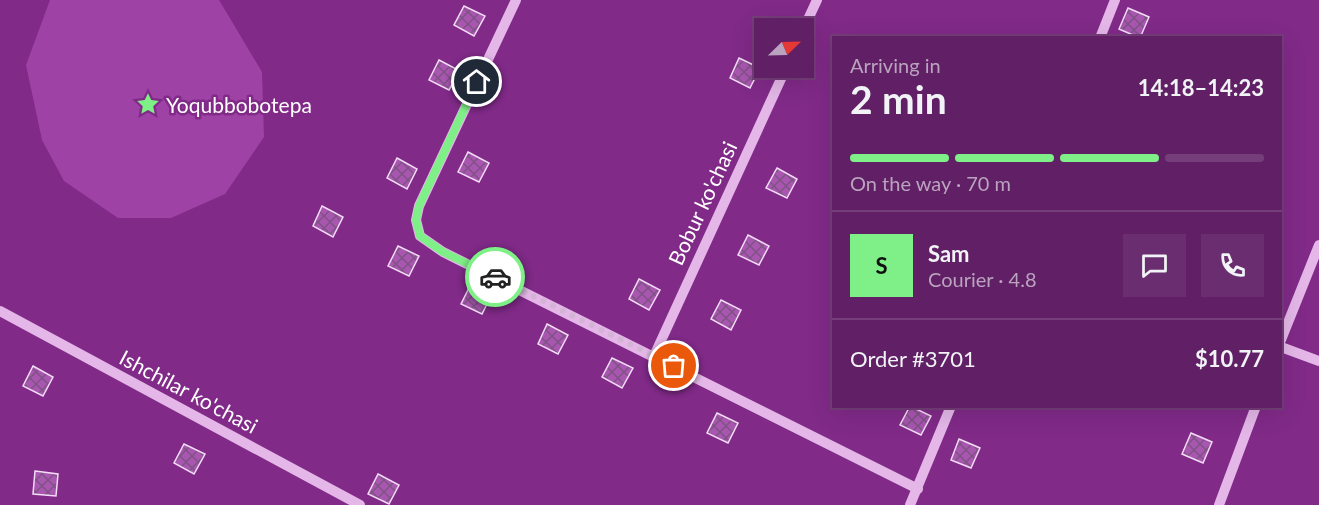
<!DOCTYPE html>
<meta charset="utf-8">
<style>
body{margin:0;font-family:Lato,sans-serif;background:#6a2d6f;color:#f1f3f6;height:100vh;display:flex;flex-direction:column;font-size:22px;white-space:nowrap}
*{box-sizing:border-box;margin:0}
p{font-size:20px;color:#baa3bf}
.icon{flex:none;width:33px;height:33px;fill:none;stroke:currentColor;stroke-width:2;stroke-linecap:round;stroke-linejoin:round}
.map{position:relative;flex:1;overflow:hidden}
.details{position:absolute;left:832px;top:36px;width:450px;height:372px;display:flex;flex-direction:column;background:#612066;border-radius:0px;box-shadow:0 6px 24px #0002,0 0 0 2px #753e7a}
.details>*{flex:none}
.needle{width:39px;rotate:67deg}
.buttons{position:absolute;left:754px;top:18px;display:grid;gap:12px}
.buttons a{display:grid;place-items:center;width:60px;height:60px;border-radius:0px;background:#612066;box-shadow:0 6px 24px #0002,0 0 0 2px #753e7a;font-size:30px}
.pin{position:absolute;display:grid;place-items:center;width:51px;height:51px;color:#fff;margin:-26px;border:3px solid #fff;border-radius:50%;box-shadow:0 2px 6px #0007}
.courier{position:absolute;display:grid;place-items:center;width:60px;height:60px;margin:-30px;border:4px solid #7fef87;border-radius:50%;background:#fff;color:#222;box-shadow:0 2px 8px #0007}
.headline em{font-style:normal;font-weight:700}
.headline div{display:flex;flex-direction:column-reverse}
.headline{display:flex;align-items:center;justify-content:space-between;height:102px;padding:0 18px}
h1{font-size:39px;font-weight:700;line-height:45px}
.bar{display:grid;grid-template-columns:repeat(4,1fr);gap:9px 6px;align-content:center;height:72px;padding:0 18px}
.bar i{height:8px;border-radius:4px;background:#753e7a}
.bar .on{background:#7fef87}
.bar p{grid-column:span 4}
.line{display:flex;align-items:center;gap:15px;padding:0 18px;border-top:2px solid #753e7a}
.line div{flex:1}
.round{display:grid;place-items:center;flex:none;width:63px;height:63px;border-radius:0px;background:#6a2d6f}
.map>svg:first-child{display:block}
</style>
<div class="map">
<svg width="1319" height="505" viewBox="0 0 1319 505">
<defs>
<pattern id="building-cross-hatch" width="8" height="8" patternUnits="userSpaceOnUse" patternTransform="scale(1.5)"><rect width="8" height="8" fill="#a956b1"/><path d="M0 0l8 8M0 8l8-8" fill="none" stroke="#7f5284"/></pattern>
</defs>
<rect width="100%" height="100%" fill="#812a88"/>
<path fill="#9e42a6" d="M50 0H219L262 72 264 137 225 194 171 218H118L64 181 42 140 26 65Z"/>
<g fill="url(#building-cross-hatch)" stroke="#f4dbf7" stroke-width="1.5">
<path d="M464 6 485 16 474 36 454 25Z"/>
<path d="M1128 8 1149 17 1140 38 1119 29Z"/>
<path d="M739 58 760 68 750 88 730 78Z"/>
<path d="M439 60 460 71 449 90 429 80Z"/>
<path d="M468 152 489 163 479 182 458 172Z"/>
<path d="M397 158 417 169 407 189 387 178Z"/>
<path d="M777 168 797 179 787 198 766 188Z"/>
<path d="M322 206 343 217 333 237 313 226Z"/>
<path d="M748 235 769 246 759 265 738 255Z"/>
<path d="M398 246 419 256 409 276 388 266Z"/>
<path d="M639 279 660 290 649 310 629 299Z"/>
<path d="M471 284 492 294 482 314 461 304Z"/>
<path d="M721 300 741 310 731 330 711 319Z"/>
<path d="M547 324 568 335 558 354 538 344Z"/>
<path d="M612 358 633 368 622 388 602 377Z"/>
<path d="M33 366 53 377 43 396 23 386Z"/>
<path d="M910 406 931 416 921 435 900 425Z"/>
<path d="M717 413 738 423 728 443 707 433Z"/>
<path d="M1191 433 1212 442 1203 463 1182 454Z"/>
<path d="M959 439 980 448 971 468 951 460Z"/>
<path d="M184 444 205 454 194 474 174 463Z"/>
<path d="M35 471 58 474 56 496 33 494Z"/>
<path d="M378 474 399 485 389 504 368 494Z"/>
</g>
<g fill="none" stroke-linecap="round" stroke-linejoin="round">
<g stroke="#e4b7e8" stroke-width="10">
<path d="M516 0 419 206 416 220 420 236 443 252 918 489"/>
<path d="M804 28 817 0"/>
<path d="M1100 38 1115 0"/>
<path d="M0 311 360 505"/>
<path d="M1281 340 1319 245"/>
<path d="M1281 347 1319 361"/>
<path d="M654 356 786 68"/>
<path d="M910 505 951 406"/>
<path d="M1219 505 1256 406"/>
</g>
</g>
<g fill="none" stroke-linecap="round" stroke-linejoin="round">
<path stroke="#d3b4d5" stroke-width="6" stroke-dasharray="0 10.8" d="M495 277 674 366"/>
<path stroke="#7fef87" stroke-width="8" d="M477 82 419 206 416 220 420 236 443 252 495 277"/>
</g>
<defs>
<g id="sight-bare" transform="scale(1.8)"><path d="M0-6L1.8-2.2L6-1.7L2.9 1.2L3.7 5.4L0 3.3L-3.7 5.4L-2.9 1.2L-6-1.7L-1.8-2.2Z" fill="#7fef87" stroke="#812a88" stroke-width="2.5" paint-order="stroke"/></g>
</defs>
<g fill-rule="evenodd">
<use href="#sight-bare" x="148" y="104"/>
</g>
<g text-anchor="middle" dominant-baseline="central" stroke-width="5" stroke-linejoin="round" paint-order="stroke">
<g font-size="21" fill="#fff" stroke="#812a88" text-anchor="start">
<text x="166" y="104">Yoqubbobotepa</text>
</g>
<g font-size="21" fill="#fff" stroke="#812a88">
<text transform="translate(702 203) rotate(-65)">Bobur ko'chasi</text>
<text transform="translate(189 391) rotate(28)">Ishchilar ko'chasi</text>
</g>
</g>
</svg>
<div class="buttons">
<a><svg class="needle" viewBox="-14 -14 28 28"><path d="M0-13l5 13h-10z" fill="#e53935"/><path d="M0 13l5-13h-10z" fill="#baa3bf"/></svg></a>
</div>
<div class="pin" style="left:674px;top:366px;background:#ea580c"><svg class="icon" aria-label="bag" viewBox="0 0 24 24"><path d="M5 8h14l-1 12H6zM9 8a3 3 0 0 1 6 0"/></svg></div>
<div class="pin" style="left:477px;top:82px;background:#1f2937"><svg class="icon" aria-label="home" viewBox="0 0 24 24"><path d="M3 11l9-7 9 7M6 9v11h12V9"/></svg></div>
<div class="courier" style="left:495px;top:277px"><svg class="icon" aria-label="car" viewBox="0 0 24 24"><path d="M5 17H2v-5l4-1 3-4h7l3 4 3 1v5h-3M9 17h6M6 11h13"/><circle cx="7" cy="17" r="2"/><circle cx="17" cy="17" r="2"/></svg></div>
<section class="details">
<div class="headline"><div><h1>2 min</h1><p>Arriving in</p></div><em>14:18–14:23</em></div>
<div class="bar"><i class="on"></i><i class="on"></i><i class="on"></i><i></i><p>On the way · 70 m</p></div>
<div class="line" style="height:108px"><b class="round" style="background:#7fef87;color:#111">S</b><div><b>Sam</b><p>Courier · 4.8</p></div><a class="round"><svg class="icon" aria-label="chat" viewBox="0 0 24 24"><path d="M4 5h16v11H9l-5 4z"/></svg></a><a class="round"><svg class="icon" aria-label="phone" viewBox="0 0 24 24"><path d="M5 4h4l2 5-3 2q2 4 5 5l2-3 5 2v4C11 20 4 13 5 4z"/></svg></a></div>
<div class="line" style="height:78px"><div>Order #3701</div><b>$10.77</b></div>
</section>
</div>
